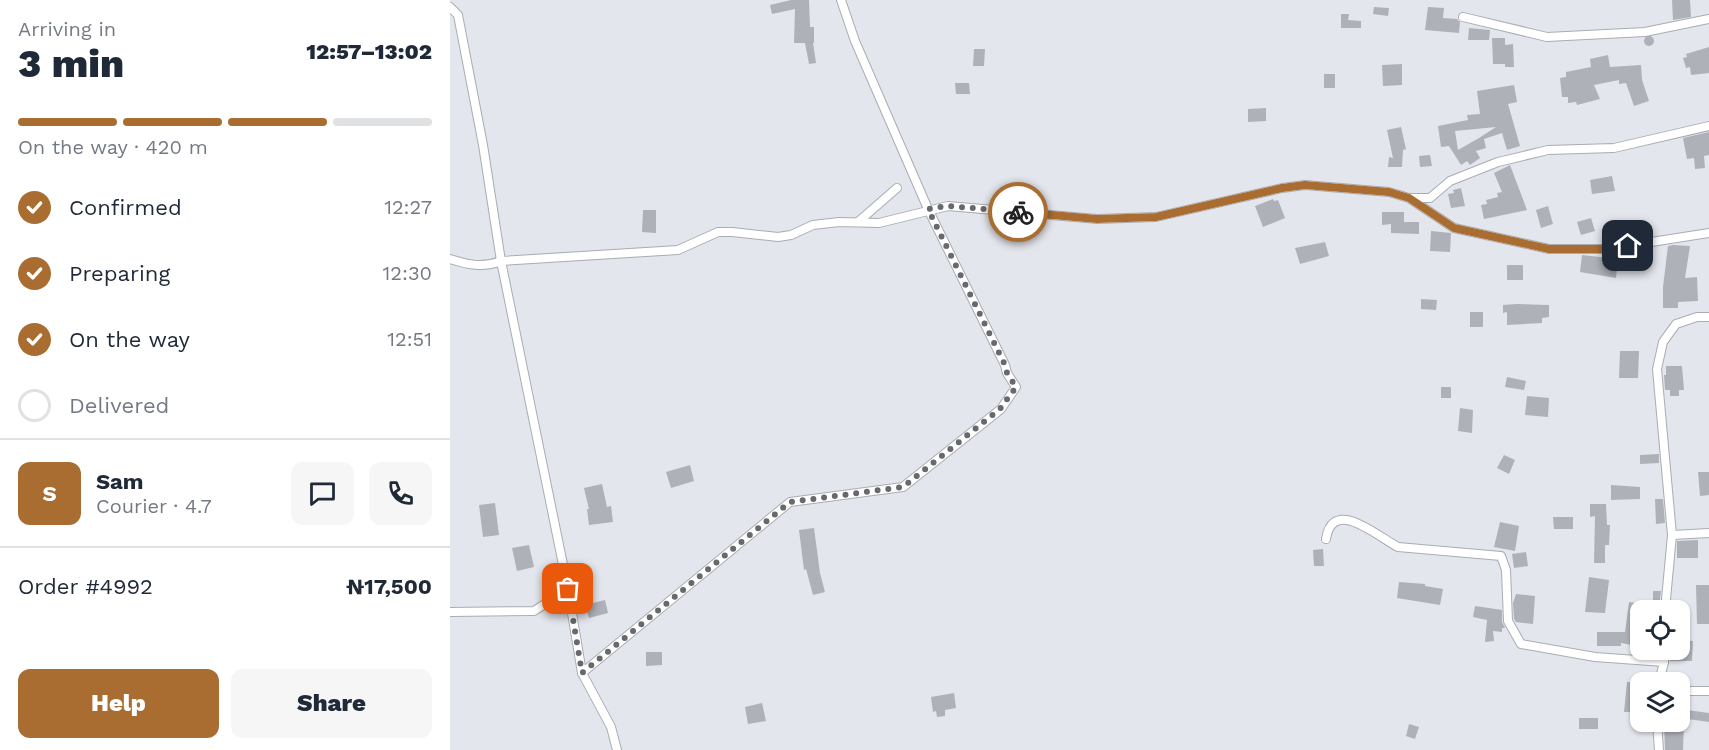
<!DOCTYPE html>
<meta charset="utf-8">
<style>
body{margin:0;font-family:"Work Sans",sans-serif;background:#f6f6f7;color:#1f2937;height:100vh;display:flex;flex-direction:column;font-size:22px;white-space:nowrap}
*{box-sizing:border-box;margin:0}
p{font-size:20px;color:#747a83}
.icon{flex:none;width:33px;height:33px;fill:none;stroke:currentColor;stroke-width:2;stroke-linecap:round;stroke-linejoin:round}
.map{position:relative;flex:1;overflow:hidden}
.panel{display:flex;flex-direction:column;background:#fff;width:450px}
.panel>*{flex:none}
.buttons{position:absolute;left:1180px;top:600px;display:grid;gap:12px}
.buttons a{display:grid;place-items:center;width:60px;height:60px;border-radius:12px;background:#fff;box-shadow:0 2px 4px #0004;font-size:30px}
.pin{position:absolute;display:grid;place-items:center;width:51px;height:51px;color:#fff;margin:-26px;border-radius:12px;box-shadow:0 3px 9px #0006}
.courier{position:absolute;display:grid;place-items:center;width:60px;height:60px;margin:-30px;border:4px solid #aa6d31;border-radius:50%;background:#fff;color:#222;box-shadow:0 2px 8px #0007}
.overview em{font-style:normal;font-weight:800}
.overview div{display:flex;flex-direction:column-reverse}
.overview{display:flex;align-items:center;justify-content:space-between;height:102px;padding:0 18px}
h1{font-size:39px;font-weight:800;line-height:45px}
.bar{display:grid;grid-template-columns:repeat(4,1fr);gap:9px 6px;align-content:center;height:72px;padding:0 18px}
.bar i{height:8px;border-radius:4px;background:#e0e1e3}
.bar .on{background:#aa6d31}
.bar p{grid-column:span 4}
.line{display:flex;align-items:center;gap:15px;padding:0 18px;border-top:2px solid #e0e1e3}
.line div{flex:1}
.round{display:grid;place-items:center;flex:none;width:63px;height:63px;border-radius:12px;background:#f6f6f7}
ol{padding:0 18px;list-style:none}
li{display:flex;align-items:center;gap:18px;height:66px}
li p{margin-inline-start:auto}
li .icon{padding:6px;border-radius:50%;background:#aa6d31;color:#fff;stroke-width:4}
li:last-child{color:#747a83}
li i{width:33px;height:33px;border:3px solid #e0e1e3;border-radius:50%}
.primary-button{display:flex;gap:12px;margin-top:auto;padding:12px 18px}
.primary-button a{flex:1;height:69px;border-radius:12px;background:#aa6d31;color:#fff;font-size:24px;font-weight:800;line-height:69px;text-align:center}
.primary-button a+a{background:#f6f6f7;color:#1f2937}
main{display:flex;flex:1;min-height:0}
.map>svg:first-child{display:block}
</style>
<main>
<section class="panel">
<div class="overview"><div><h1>3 min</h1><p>Arriving in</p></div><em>12:57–13:02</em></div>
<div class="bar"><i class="on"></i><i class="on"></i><i class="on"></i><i></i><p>On the way · 420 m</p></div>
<ol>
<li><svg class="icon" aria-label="check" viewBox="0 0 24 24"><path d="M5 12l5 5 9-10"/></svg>Confirmed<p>12:27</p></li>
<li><svg class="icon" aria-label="check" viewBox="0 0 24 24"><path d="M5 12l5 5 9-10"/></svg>Preparing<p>12:30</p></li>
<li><svg class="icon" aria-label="check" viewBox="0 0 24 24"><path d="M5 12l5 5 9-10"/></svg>On the way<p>12:51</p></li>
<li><i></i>Delivered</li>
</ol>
<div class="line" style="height:108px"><b class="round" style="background:#aa6d31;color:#fff">S</b><div><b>Sam</b><p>Courier · 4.7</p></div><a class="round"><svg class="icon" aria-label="chat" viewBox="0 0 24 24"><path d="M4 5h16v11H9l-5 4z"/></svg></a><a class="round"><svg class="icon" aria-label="phone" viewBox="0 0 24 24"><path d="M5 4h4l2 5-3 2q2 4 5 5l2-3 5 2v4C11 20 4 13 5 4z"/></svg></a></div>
<div class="line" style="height:78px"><div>Order #4992</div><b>₦17,500</b></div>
<div class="primary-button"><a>Help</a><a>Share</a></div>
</section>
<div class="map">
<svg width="1259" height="750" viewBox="0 0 1259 750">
<rect width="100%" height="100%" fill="#e4e6ed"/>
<g fill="#afb1b8" fill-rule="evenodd">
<path d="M341 0H359L360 27H364V43H363L366 63 359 64 355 43H344L345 9 322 14 320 5Z"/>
<path d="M1222 0H1240L1241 17 1223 20Z"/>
<path d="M924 7 939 8 938 16 923 14Z"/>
<path d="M978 7 994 8 993 18 1007 19 1010 22 1009 33 975 30Z"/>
<path d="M891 14H899L898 20 911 21V28H891Z"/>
<path d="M1019 28 1040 30 1039 40H1018Z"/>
<circle cx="1199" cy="41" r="5"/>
<path d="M1042 38H1055V45L1063 44 1064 67H1055V64H1043Z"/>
<path d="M1259 47V73L1241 75 1240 67 1236 68 1233 58 1237 57 1236 54Z"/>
<path d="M524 49H535L534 66H523Z"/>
<path d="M1158 55 1160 67 1191 65 1192 80 1199 101 1184 106 1176 83 1169 84V80L1144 85 1150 99 1127 105 1126 102 1118 103V97H1112L1110 78 1116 77V72L1141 67 1140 59Z"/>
<path d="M952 64V85L933 86 932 65Z"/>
<rect x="874" y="74" width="11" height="14"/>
<path d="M505 83H519L520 94H506Z"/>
<path d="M1064 85 1067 102 1058 104 1070 146 1057 150 1052 133 1034 139 1036 148 1026 151 1030 158 1020 165 1017 161 1011 165 999 146 991 147 988 126 1018 120 1017 115 1030 114 1027 91ZM1046 127 1029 138 1008 150 1005 131Z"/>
<path d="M816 108V121L798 122V109Z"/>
<path d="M951 127 956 149 953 150 952 167H938L939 157 943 158 937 130Z"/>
<path d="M1259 132V155L1254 156 1255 168 1245 169 1244 158 1237 159 1233 138Z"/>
<path d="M980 155 982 166 970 167 969 156Z"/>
<path d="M1060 165 1077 210 1034 219 1031 205 1037 204 1036 200 1048 197 1047 193 1052 192 1044 173Z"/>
<path d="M1162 176 1165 191 1142 194 1140 180Z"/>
<path d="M1011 188 1015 206 1001 208 998 194 1004 193 1003 190Z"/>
<path d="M823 199 824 201 828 200 835 218 813 227 805 206Z"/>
<path d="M1098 206 1103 224 1091 228 1086 210Z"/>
<path d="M193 210H206V233L192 232Z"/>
<path d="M932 212H954V222H969V234L941 233V224L932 225Z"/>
<path d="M1141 218 1145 231 1131 235 1127 222Z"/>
<path d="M981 231 1001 233 1000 252 980 251Z"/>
<path d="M875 242 879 256 850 264 845 248Z"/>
<path d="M1223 245 1240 246 1235 278 1247 277 1248 301 1228 302V308H1213V287L1218 246Z"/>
<path d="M1132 255 1168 259 1166 278 1130 272Z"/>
<rect x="1057" y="265" width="16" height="15"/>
<path d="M971 299 987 300 986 310 971 309Z"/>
<path d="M1067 304 1099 305V317L1092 318V323L1057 325V312L1053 313V305Z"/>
<rect x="1020" y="312" width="13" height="15"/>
<path d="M1170 351H1189L1188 378H1169Z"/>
<path d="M1216 366H1232L1234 390H1229V396H1220V390H1215L1214 375H1216Z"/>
<path d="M1057 377 1076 381 1074 390 1055 387Z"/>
<rect x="991" y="387" width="10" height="11"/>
<path d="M1077 396 1099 398 1098 417 1075 415Z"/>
<path d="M1010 408 1023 410 1022 433 1008 431Z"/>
<path d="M1209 454V463L1190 464V455Z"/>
<path d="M1054 455 1065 460 1059 474 1047 468Z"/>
<path d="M240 465 244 481 221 488 216 472Z"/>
<path d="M1248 472H1259V495L1250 496Z"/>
<path d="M152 484 157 507 161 506 163 522 139 525 137 509H139L134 488Z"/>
<path d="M1161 485 1190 487V499L1161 500Z"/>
<path d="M1205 499H1213L1215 523 1206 524Z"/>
<path d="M45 503 49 535 33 537 29 505Z"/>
<path d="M1140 504H1156L1157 525H1160L1159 545H1155V563H1144L1145 516 1140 517Z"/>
<path d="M1103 517H1123V529H1104Z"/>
<path d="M1050 522 1069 526 1065 551 1044 547Z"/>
<path d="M364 528 370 573 375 592 363 595 356 569 354 570 349 530Z"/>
<path d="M1248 540V558H1227V541Z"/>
<path d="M79 545 84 567 67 571 62 548Z"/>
<path d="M873 549 874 566H864L863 550Z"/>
<path d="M1076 552 1078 566 1064 568 1062 554Z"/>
<path d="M1139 577 1159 580 1155 613 1135 612Z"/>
<path d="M949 582 975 584V586L993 589 990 605 947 598Z"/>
<path d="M1246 585H1259V624H1247Z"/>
<path d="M1203 591H1211L1209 606H1208L1207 610H1191L1187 646 1171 643V646H1147V632H1175L1179 602 1203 605Z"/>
<path d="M1066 594 1085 596 1083 624 1066 622 1064 619 1063 603Z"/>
<path d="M155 600 158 613 139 618 135 605Z"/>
<path d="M1025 606 1052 610V622L1055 628H1052V632L1043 631 1044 641 1035 642 1037 620 1023 617Z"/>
<path d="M1230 640 1243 641 1242 661H1220L1221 650H1230Z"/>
<path d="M196 652H212V665L196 666Z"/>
<path d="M1177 682H1191V712H1174Z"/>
<path d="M504 693 506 708 495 710V716L487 717 486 711 483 712 481 697Z"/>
<path d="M312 703 316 721 298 724 295 707Z"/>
<path d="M1230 709 1259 713V722L1230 718Z"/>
<rect x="1129" y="718" width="19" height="11"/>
<path d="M1214 722H1234L1233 750H1215Z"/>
<path d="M959 724 969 727 965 739 956 736Z"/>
</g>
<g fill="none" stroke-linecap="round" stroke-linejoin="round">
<g stroke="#aaacb3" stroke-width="10">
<g id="street">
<path d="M0 7 8 15 33 145 51 261 118 589 132 673 161 727 167 750"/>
<path d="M1013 17 1097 37 1195 32 1259 19"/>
<path d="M961 198H980L1000 181 1048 162 1098 150 1164 148 1259 126"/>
<path d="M408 222 447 188"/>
<path d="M0 259C19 265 33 268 51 261L228 250 268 232H282L328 237 341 235 363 225 389 222 429 223 498 206 647 219 706 217 832 188 855 185 939 192 959 198 1004 228 1099 249H1157L1259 233"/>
<path d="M1222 535 1259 533"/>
<path d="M876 539C883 496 928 537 948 547L1051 556 1056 570 1058 621 1071 644 1145 657 1214 662"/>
<path d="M1215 610 1222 535 1207 369 1213 342 1226 324 1247 317H1259"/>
<path d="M0 612 84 611 118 589"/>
<path d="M132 673 340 502 453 487 551 409 566 387 557 373 555 365 478 209 405 41 391 0"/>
<path d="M1209 682 1214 662V650"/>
<path d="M1230 691H1259"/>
<path d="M1207 722 1209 750"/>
</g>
</g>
<use href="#street" stroke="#fff" stroke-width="8"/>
</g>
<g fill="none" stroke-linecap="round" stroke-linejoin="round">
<path stroke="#68696d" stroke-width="6" stroke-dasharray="0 10.8" d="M118 589 132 673 340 502 453 487 550 409 566 387 557 373 555 365 478 209 498 206 568 212"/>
<path stroke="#aa6d31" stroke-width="8" d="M568 212 647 219 706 217 832 188 855 185 939 192 959 198 1004 228 1099 249H1158L1178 246"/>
</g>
</svg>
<div class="buttons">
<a><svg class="icon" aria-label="locate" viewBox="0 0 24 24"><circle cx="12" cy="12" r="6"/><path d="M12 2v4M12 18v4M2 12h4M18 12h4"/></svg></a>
<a><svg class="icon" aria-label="layers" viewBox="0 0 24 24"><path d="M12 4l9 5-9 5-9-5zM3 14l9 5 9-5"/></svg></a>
</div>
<div class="pin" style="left:118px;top:589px;background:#ea580c"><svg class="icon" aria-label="bag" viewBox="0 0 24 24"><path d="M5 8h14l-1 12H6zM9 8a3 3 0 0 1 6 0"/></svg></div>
<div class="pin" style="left:1178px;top:246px;background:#1f2937"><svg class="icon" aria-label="home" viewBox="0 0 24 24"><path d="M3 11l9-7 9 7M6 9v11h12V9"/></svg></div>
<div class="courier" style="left:568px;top:212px"><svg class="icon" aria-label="bike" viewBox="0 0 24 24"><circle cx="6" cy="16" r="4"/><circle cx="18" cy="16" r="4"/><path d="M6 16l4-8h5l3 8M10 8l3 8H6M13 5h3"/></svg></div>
</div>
</main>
